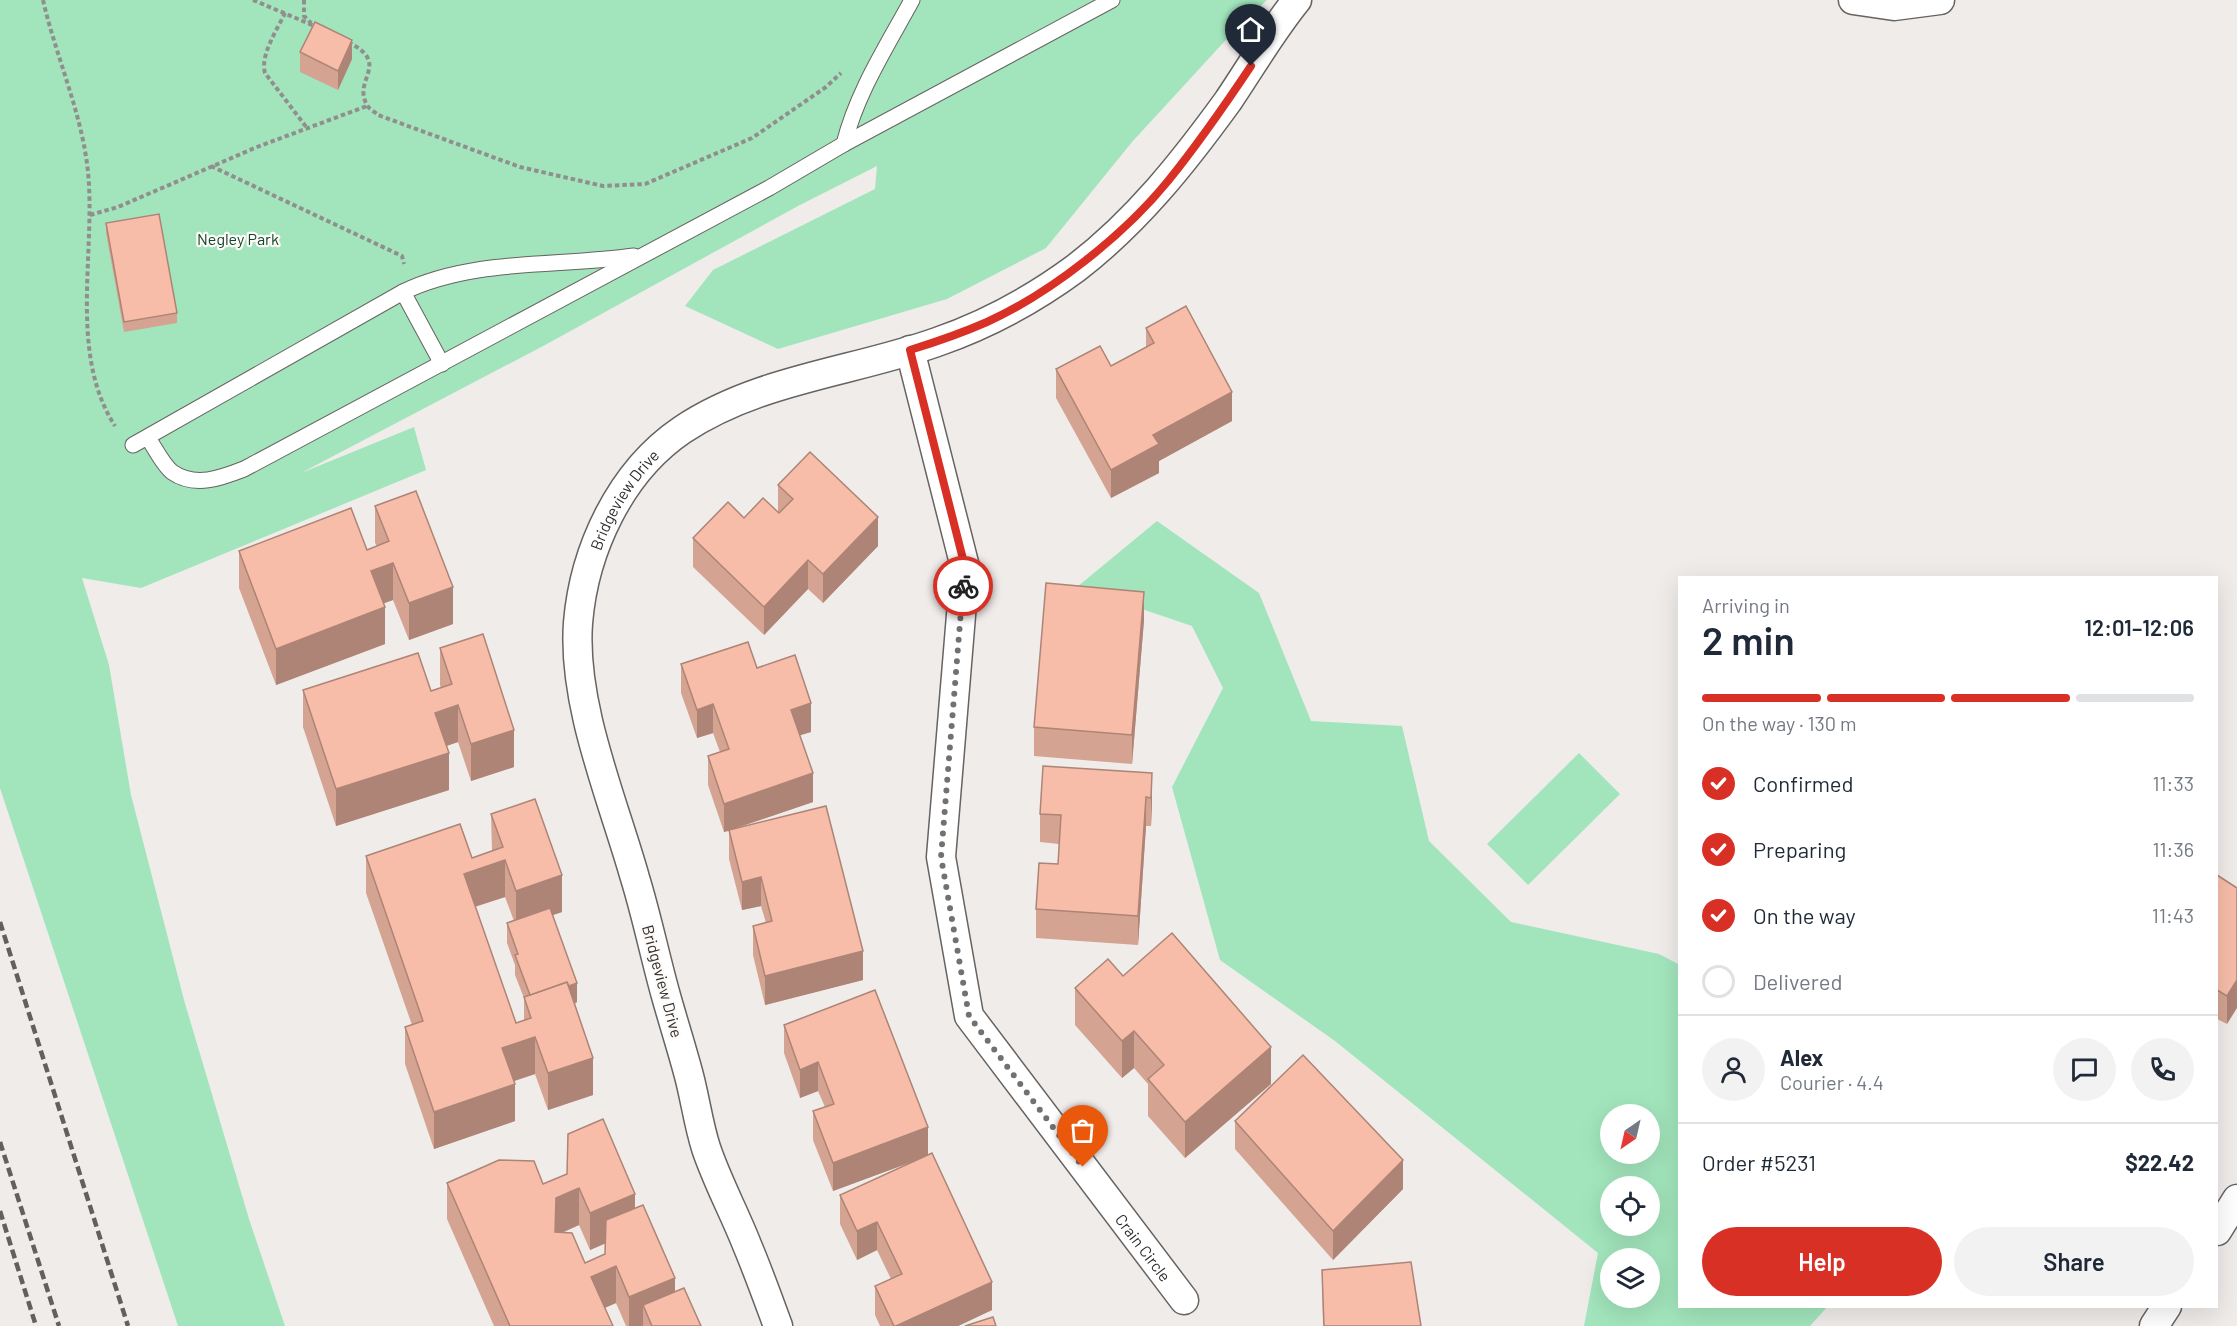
<!DOCTYPE html>
<meta charset="utf-8">
<style>
body{margin:0;font-family:Barlow,sans-serif;background:#f2f2f3;color:#1f2937;height:100vh;display:flex;flex-direction:column;font-size:22px;white-space:nowrap}
*{box-sizing:border-box;margin:0}
p{font-size:20px;color:#747a83}
.icon{flex:none;width:33px;height:33px;fill:none;stroke:currentColor;stroke-width:2;stroke-linecap:round;stroke-linejoin:round}
.map{position:relative;flex:1;overflow:hidden}
.side{position:absolute;left:1678px;top:576px;width:540px;height:732px;display:flex;flex-direction:column;background:#fff;border-radius:0px;box-shadow:0 6px 24px #0002}
.side>*{flex:none}
.needle{width:39px;rotate:214deg}
.controls{position:absolute;left:1600px;top:1104px;display:grid;gap:12px}
.controls a{display:grid;place-items:center;width:60px;height:60px;border-radius:50%;background:#fff;box-shadow:0 6px 24px #0002;font-size:30px}
.pin{position:absolute;display:grid;place-items:center;width:51px;height:51px;color:#fff;margin:-62px -26px;border-radius:50% 50% 50% 0;rotate:-45deg;box-shadow:0 0 6px #0007}
.pin .icon{rotate:45deg}
.courier{position:absolute;display:grid;place-items:center;width:60px;height:60px;margin:-30px;border:4px solid #d93025;border-radius:50%;background:#fff;color:#222;box-shadow:0 2px 8px #0007}
.summary em{font-style:normal;font-weight:600}
.summary div{display:flex;flex-direction:column-reverse}
.summary{display:flex;align-items:center;justify-content:space-between;height:102px;padding:0 24px}
h1{font-size:39px;font-weight:600;line-height:45px}
.bar{display:grid;grid-template-columns:repeat(4,1fr);gap:9px 6px;align-content:center;height:72px;padding:0 24px}
.bar i{height:8px;border-radius:4px;background:#e0e1e3}
.bar .current{background:#d93025}
.bar p{grid-column:span 4}
.line{display:flex;align-items:center;gap:15px;padding:0 24px;border-top:2px solid #e0e1e3}
.line div{flex:1}
.round{display:grid;place-items:center;flex:none;width:63px;height:63px;border-radius:32px;background:#f2f2f3}
ol{padding:0 24px;list-style:none}
li{display:flex;align-items:center;gap:18px;height:66px}
li p{margin-inline-start:auto}
li .icon{padding:6px;border-radius:50%;background:#d93025;color:#fff;stroke-width:4}
li:last-child{color:#747a83}
li i{width:33px;height:33px;border:3px solid #e0e1e3;border-radius:50%}
.action{display:flex;gap:12px;margin-top:auto;padding:12px 24px}
.action a{flex:1;height:69px;border-radius:36px;background:#d93025;color:#fff;font-size:24px;font-weight:600;line-height:69px;text-align:center}
.action a+a{background:#f2f2f3;color:#1f2937}
.map>svg:first-child{display:block}
</style>
<div class="map">
<svg width="2237" height="1326" viewBox="0 0 2237 1326">
<rect width="100%" height="100%" fill="#efecea"/>
<g fill="#a2e5bc" fill-rule="evenodd">
<path d="M0 0H1267L1235 30 1132 142 1046 248 947 299 778 349 685 306 713 270 875 189 877 166 798 206 545 345 301 473 414 427 426 470 141 588 82 578 109 665 131 795 184 1000 249 1219 285 1326H178L0 788Z"/>
<path d="M1157 521 1259 593 1311 721 1402 726 1429 841 1511 922 1659 954 1680 965V1306L1827 1307 1810 1326H1584L1598 1253 1335 1041 1220 960 1172 787 1223 688 1192 626 1077 587ZM1611 1114H1650V1154H1611ZM1611 1186H1650V1226H1611ZM1611 1258H1650V1298H1611Z"/>
<path d="M1579 753 1620 794 1528 885 1487 844Z"/>
</g>
<g fill="none" stroke-linecap="round" stroke-linejoin="round">
<g stroke="#666361" stroke-width="17">
<g id="lane">
<path d="M844 144C857 92 887 46 912 0"/>
<path d="M403 292 442 364"/>
<path d="M148 438C155 448 163 465 172 472 195 488 221 478 244 469L769 188 844 144 1112 0"/>
<path d="M133 445 403 292C474 258 558 267 634 256"/>
</g>
</g>
<g stroke="#666361" stroke-width="31">
<g id="street">
<path d="M1853 0 1894 6 1940 0"/>
<path id="s1" d="M910 350 965 567 941 857 969 1016 1184 1300"/>
<path d="M2217 1231 2237 1199"/>
<path id="s2" d="M778 1326C768 1299 758 1271 747 1245 734 1212 717 1181 706 1148 698 1123 695 1097 688 1072 681 1046 673 1021 666 996 655 957 647 917 635 878 613 800 572 705 578 623 584 550 620 472 682 430 758 379 853 372 937 342 986 325 1034 299 1076 268 1137 221 1183 163 1228 101 1251 67 1271 32 1297 0"/>
<path d="M2154 1326 2167 1306"/>
</g>
</g>
<g stroke="#918f8e" stroke-width="4" stroke-dasharray="4.5 3" stroke-linecap="butt">
<path d="M43 0C56 57 82 113 88 172 96 253 68 353 115 426"/>
<path d="M253 0 317 27"/>
<path d="M304 0V16L311 23"/>
<path d="M285 13C277 30 260 55 265 73L307 128"/>
<path d="M348 42C392 64 352 79 367 105 369 109 375 112 378 115L520 167 603 186 645 184 752 138 826 87 841 73"/>
<path d="M211 166 402 256 404 264"/>
<path d="M90 215 118 207 257 147 367 106"/>
</g>
<use href="#lane" stroke="#fff" stroke-width="15"/>
<use href="#street" stroke="#fff" stroke-width="28"/>
<g stroke="#62605f" stroke-width="4.5" stroke-dasharray="9 4.5" stroke-linecap="butt">
<path d="M0 922 128 1326"/>
<path d="M0 1142 59 1326"/>
<path d="M0 1211 36 1326"/>
</g>
</g>
<g fill="#d4a391" fill-rule="evenodd">
<path d="M300 52 352 59 338 90 300 72Z"/>
<path d="M106 223 177 313V323L124 332 106 233Z"/>
<path d="M1146 328 1232 421 1159 461V473L1111 498 1056 398V369L1111 366 1146 347Z"/>
<path d="M778 485 878 546 823 603 808 589 764 635 693 567V538L744 518 778 513Z"/>
<path d="M375 506 453 624 409 640 393 600 384 603 385 644 276 685 239 588V551L367 550 377 546 375 543Z"/>
<path d="M1144 620 1132 764 1034 756V727Z"/>
<path d="M440 648 514 767 471 781 458 742 446 746 449 790 336 826 303 727V690L431 691 441 688 440 685Z"/>
<path d="M681 664 757 668 811 732 800 735 813 802 731 830 863 980 765 1005 753 955V926L766 923 761 906 742 910 729 859V831L724 832 708 785V756L720 752 713 733 697 738 681 693Z"/>
<path d="M1152 773V802L1151 826H1146L1138 945 1036 938V909L1058 864 1059 844 1040 842V814Z"/>
<path d="M491 814 562 912 552 915 577 1002 575 1004 593 1095 548 1110 535 1074 514 1081 515 1121 434 1149 405 1064V1027L412 1025 366 893V856L472 858 492 851ZM505 897 514 921 507 923V943L515 965V975L524 998V1021L516 1023 475 907Z"/>
<path d="M2217 875 2237 888 2227 1024 2217 1019Z"/>
<path d="M1123 976 1271 1084 1185 1158 1148 1116V1084L1134 1068 1122 1078 1075 1025V988Z"/>
<path d="M784 1025 928 1155 992 1310 958 1326H880L875 1315V1286L891 1279 877 1250 857 1260 840 1224V1195L919 1159 833 1191 813 1140V1111L825 1107 818 1091 800 1098 784 1053Z"/>
<path d="M1235 1121 1403 1189 1333 1260 1235 1149Z"/>
<path d="M567 1174 635 1208 675 1292 701 1326H626L616 1303 604 1308 613 1326H494L447 1219V1183L543 1184ZM579 1225 590 1250 605 1243V1254L585 1263 562 1233Z"/>
<path d="M1322 1270 1421 1326H1323Z"/>
</g>
<g fill="#ad8476">
<path d="M352 40V59L338 90V71Z"/>
<path d="M1232 392V421L1159 461V473L1111 498V470L1153 435Z"/>
<path d="M878 517V546L823 603V574Z"/>
<path d="M808 560V589L764 635V607Z"/>
<path d="M393 563V600L371 608V571Z"/>
<path d="M453 587V624L409 640V603Z"/>
<path d="M1144 592V620L1132 764V735Z"/>
<path d="M385 607V644L276 685V649Z"/>
<path d="M811 703V732L791 738V710Z"/>
<path d="M713 704V733L697 738V710Z"/>
<path d="M458 705V742L435 750V713Z"/>
<path d="M514 730V767L471 781V744Z"/>
<path d="M449 753V790L336 826V789Z"/>
<path d="M813 773V802L724 832V804Z"/>
<path d="M1152 773V802L1151 826V798Z"/>
<path d="M1146 797V826L1138 945V916Z"/>
<path d="M505 860V897L464 910V874Z"/>
<path d="M562 875V912L516 928V891Z"/>
<path d="M761 877V906L742 910V882Z"/>
<path d="M863 951V980L765 1005V976Z"/>
<path d="M2237 980V1008L2227 1024V996Z"/>
<path d="M577 983V1002L531 1020V1000Z"/>
<path d="M1134 1031V1068L1122 1078V1041Z"/>
<path d="M535 1037V1074L502 1085V1048Z"/>
<path d="M1271 1047V1084L1185 1158V1122Z"/>
<path d="M593 1058V1095L548 1110V1073Z"/>
<path d="M818 1062V1091L800 1098V1070Z"/>
<path d="M515 1084V1121L434 1149V1112Z"/>
<path d="M928 1127V1156L833 1191V1163Z"/>
<path d="M1403 1160V1189L1333 1260V1231Z"/>
<path d="M579 1188V1225L556 1235 555 1269 556 1198Z"/>
<path d="M635 1194V1231L590 1250V1213Z"/>
<path d="M877 1222V1250L857 1260V1231Z"/>
<path d="M616 1266V1303L591 1314V1277Z"/>
<path d="M675 1278V1315L643 1305V1326H629V1297Z"/>
<path d="M992 1282V1310L958 1326H896Z"/>
</g>
<g fill="#f7bda9" stroke="#ad8476" stroke-width="1.5">
<path d="M315 22 352 40 338 71 300 52Z"/>
<path d="M159 214 177 313 124 322 106 223Z"/>
<path d="M1186 306 1232 392 1153 435 1159 444 1111 470 1056 369 1100 346 1111 366 1154 343 1146 328Z"/>
<path d="M810 452 878 517 823 574 808 560 764 607 693 538 728 502 744 518 763 498 779 513 793 499 778 485Z"/>
<path d="M416 491 453 587 409 603 393 563 371 571 385 607 276 649 239 551 351 508 367 550 389 541 375 506Z"/>
<path d="M1046 583 1144 592 1132 735 1034 727Z"/>
<path d="M483 634 514 730 471 744 458 705 435 713 449 753 336 789 303 690 418 653 431 691 452 684 440 648Z"/>
<path d="M748 642 757 668 795 655 811 703 791 710 813 773 724 804 708 756 729 749 713 704 697 710 681 664Z"/>
<path d="M1043 766 1152 773 1151 798 1146 797 1138 916 1036 909 1039 863 1058 864 1061 815 1040 814Z"/>
<path d="M535 799 562 875 516 891 505 860 464 874 516 1023 531 1018 524 997 567 982 593 1058 548 1073 535 1037 502 1048 515 1084 434 1112 405 1027 423 1021 366 856 460 824 472 858 503 847 491 814Z"/>
<path d="M826 806 863 951 765 976 753 926 772 921 761 877 742 882 729 830Z"/>
<path d="M2217 875 2237 888V980L2227 996 2217 990Z"/>
<path d="M550 908 577 983 569 986 567 982 530 995 515 955 518 954 507 923Z"/>
<path d="M1172 933 1271 1047 1185 1122 1148 1079 1164 1065 1134 1031 1122 1041 1075 988 1108 959 1123 976Z"/>
<path d="M875 990 928 1127 833 1163 813 1111 834 1104 818 1062 800 1070 784 1025Z"/>
<path d="M1303 1055 1403 1160 1333 1231 1235 1121Z"/>
<path d="M603 1119 635 1194 590 1213 579 1188 556 1198 555 1232 572 1233 585 1263 605 1254 606 1220 643 1205 675 1278 629 1297 616 1266 591 1277 613 1326H510L447 1183 499 1160 534 1161 543 1184 567 1174 568 1134Z"/>
<path d="M932 1153 992 1282 896 1326H894L875 1286 902 1274 877 1222 857 1231 840 1195Z"/>
<path d="M1411 1262 1421 1326H1324L1322 1270Z"/>
<path d="M684 1288 701 1326H652L643 1305Z"/>
<path d="M993 1317 996 1326H965Z"/>
</g>
<g fill="none" stroke-linecap="round" stroke-linejoin="round">
<path stroke="#737170" stroke-width="6" stroke-dasharray="0 10.8" d="M963 586 941 857 969 1016 1083 1167"/>
<path stroke="#d93025" stroke-width="8" d="M963 586 965 567 910 350C936 342 962 333 987 322 1051 293 1124 235 1168 181 1198 144 1225 105 1251 66"/>
</g>
<g text-anchor="middle" dominant-baseline="central" stroke-width="4.5" stroke-linejoin="round" paint-order="stroke">
<g font-size="16" fill="#10462c" stroke="#fdfaf7">
<text x="238" y="238">Negley Park</text>
</g>
<g font-size="16" fill="#302f2e" stroke="#fdfaf7">
<text stroke="none"><textPath href="#s2" startOffset="868">Bridgeview Drive</textPath></text>
<text transform="translate(663 981) rotate(75)">Bridgeview Drive</text>
<text stroke="none"><textPath href="#s1" startOffset="966">Crain Circle</textPath></text>
</g>
</g>
</svg>
<div class="controls">
<a><svg class="needle" viewBox="-14 -14 28 28"><path d="M0-13l5 13h-10z" fill="#e53935"/><path d="M0 13l5-13h-10z" fill="#747a83"/></svg></a>
<a><svg class="icon" aria-label="locate" viewBox="0 0 24 24"><circle cx="12" cy="12" r="6"/><path d="M12 2v4M12 18v4M2 12h4M18 12h4"/></svg></a>
<a><svg class="icon" aria-label="layers" viewBox="0 0 24 24"><path d="M12 4l9 5-9 5-9-5zM3 14l9 5 9-5"/></svg></a>
</div>
<div class="pin" style="left:1083px;top:1167px;background:#ea580c"><svg class="icon" aria-label="bag" viewBox="0 0 24 24"><path d="M5 8h14l-1 12H6zM9 8a3 3 0 0 1 6 0"/></svg></div>
<div class="pin" style="left:1251px;top:66px;background:#1f2937"><svg class="icon" aria-label="home" viewBox="0 0 24 24"><path d="M3 11l9-7 9 7M6 9v11h12V9"/></svg></div>
<div class="courier" style="left:963px;top:586px"><svg class="icon" aria-label="bike" viewBox="0 0 24 24"><circle cx="6" cy="16" r="4"/><circle cx="18" cy="16" r="4"/><path d="M6 16l4-8h5l3 8M10 8l3 8H6M13 5h3"/></svg></div>
<section class="side">
<div class="summary"><div><h1>2 min</h1><p>Arriving in</p></div><em>12:01–12:06</em></div>
<div class="bar"><i class="current"></i><i class="current"></i><i class="current"></i><i></i><p>On the way · 130 m</p></div>
<ol>
<li><svg class="icon" aria-label="check" viewBox="0 0 24 24"><path d="M5 12l5 5 9-10"/></svg>Confirmed<p>11:33</p></li>
<li><svg class="icon" aria-label="check" viewBox="0 0 24 24"><path d="M5 12l5 5 9-10"/></svg>Preparing<p>11:36</p></li>
<li><svg class="icon" aria-label="check" viewBox="0 0 24 24"><path d="M5 12l5 5 9-10"/></svg>On the way<p>11:43</p></li>
<li><i></i>Delivered</li>
</ol>
<div class="line" style="height:108px"><a class="round"><svg class="icon" aria-label="person" viewBox="0 0 24 24"><circle cx="12" cy="8" r="4"/><path d="M4 21q1-7 8-7t8 7"/></svg></a><div><b>Alex</b><p>Courier · 4.4</p></div><a class="round"><svg class="icon" aria-label="chat" viewBox="0 0 24 24"><path d="M4 5h16v11H9l-5 4z"/></svg></a><a class="round"><svg class="icon" aria-label="phone" viewBox="0 0 24 24"><path d="M5 4h4l2 5-3 2q2 4 5 5l2-3 5 2v4C11 20 4 13 5 4z"/></svg></a></div>
<div class="line" style="height:78px"><div>Order #5231</div><b>$22.42</b></div>
<div class="action"><a>Help</a><a>Share</a></div>
</section>
</div>
